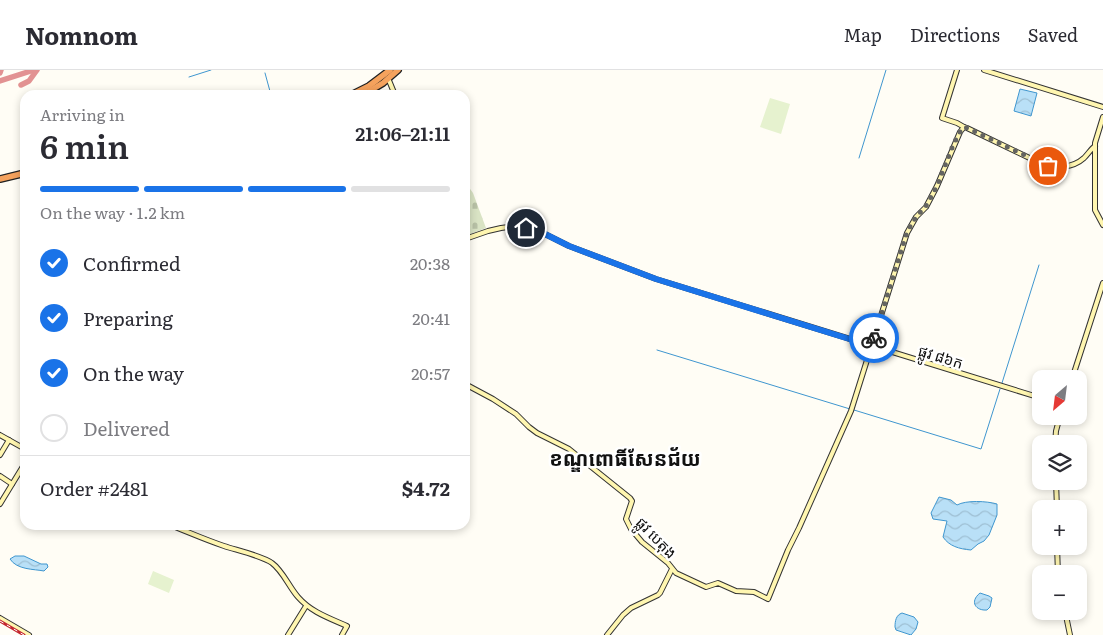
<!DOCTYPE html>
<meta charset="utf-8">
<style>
body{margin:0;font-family:Literata,"Noto Sans Khmer",serif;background:#f2f2f3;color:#2b2b33;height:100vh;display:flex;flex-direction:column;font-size:19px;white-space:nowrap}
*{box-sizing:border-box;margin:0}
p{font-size:16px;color:#7c7c81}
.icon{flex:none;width:28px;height:28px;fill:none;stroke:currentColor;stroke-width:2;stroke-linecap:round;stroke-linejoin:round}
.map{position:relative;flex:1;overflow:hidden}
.panel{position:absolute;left:20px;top:20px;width:450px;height:440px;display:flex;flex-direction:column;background:#fff;border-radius:15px;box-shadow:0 2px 8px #0003}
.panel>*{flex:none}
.needle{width:32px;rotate:208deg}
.buttons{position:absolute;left:1032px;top:300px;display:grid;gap:10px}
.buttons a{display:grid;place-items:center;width:55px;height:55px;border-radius:10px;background:#fff;box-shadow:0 2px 8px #0003;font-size:25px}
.pin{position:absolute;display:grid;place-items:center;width:42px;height:42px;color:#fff;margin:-21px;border:2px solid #fff;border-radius:50%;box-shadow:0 1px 5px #0007}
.courier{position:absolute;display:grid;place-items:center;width:50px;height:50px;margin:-25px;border:4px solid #1a73e8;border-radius:50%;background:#fff;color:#222;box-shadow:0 1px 6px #0007}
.summary em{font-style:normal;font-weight:600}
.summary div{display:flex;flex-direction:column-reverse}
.summary{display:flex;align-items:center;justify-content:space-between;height:85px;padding:0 20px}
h1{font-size:32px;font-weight:600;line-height:38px}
.bar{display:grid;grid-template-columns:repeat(4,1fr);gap:8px 5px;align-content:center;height:60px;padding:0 20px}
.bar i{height:6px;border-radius:4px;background:#e1e1e2}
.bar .current{background:#1a73e8}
.bar p{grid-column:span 4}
.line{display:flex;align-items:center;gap:12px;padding:0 20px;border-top:1px solid #e1e1e2}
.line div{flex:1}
ol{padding:0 20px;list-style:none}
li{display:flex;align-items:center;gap:15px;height:55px}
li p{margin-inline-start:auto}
li .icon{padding:5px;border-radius:50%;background:#1a73e8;color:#fff;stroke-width:4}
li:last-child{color:#7c7c81}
li i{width:28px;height:28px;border:2px solid #e1e1e2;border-radius:50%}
header{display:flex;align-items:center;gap:30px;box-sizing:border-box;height:70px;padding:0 25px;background:#fff;border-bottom:1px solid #e1e1e2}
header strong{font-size:24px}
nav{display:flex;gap:28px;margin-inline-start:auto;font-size:18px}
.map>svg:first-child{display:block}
</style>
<header>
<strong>Nomnom</strong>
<nav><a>Map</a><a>Directions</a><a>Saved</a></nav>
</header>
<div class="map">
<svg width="1103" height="565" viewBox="0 0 1103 565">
<defs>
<pattern id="cemetery-stones" width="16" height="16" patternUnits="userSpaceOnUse" patternTransform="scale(1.25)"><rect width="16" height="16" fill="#d9e3c4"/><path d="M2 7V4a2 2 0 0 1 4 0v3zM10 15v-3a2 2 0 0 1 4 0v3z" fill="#b9c2a7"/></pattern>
<pattern id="water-waves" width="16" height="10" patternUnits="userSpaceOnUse" patternTransform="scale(1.25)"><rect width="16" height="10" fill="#b9e0f7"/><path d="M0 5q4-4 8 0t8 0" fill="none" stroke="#9ebfd3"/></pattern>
</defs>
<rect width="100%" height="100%" fill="#fffdf5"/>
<path fill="url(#cemetery-stones)" d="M468 116 473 123 486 158 465 166V118Z"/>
<g fill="#e6f2cf">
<path d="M770 28 790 34 781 64 760 57Z"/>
<path d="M153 501 174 510 169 523 148 514Z"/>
</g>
<g fill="url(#water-waves)" stroke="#3f96cf">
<path d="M1020 19 1037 23 1031 46 1014 41Z"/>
<path d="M939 427 951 430 957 435C966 430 987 431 997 434V445L989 465 984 471 978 474 971 480C959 479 949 476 943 467L947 451 933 449 931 443Z"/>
<path d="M15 486H24L41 494H47L48 497 44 501C34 499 17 500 10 489Z"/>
<path d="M980 523 989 526 992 528 990 537 987 540C976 541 969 532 980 523Z"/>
<path d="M902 543 914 547 918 552 916 559 911 565 896 560 895 557C895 551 896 545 902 543Z"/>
</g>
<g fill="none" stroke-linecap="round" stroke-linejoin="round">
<g stroke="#3f96cf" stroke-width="1">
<path d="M265 3 271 25"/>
<path d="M189 7 211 0"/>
<path d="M859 88 886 0"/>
<path d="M657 280 850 339"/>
<path d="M1002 313 1039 195"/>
<path d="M854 340 981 379 1000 319"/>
</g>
<g stroke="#e29292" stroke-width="5.5">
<path d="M0 3 1 0"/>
<path d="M0 11 34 0"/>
<path d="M21 15 29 11 37 0"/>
</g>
<g stroke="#333" stroke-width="6">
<g id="secondary">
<path d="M957 0 942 48 957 53 964 57"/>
<path d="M984 0 1103 37"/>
<path d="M388 8 395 25"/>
<path d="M1103 47 1095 73V140L1103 155"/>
<path d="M465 169 488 161 501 158 516 156 541 162 569 176 656 209 1041 328"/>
<path d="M1072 309 1103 213"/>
<path d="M465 314 493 329 516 344 529 357 537 363 569 379 630 428 632 431 626 449 631 459 642 472 668 493 676 503 706 517 718 513 736 521 754 522 768 529 788 480 799 458 851 341 907 163 916 147 926 137 937 116 960 62 964 57 967 58 1042 94C1055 99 1073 98 1084 88 1088 84 1091 79 1095 76"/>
<path d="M0 365 25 379"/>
<path d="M1055 374 1056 361 1060 346"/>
<path d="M0 385 9 370"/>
<path d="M0 406 12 414"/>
<path d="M1056 411 1057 439"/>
<path d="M0 434 25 393"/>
<path d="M170 455C188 462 206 470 224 476 236 480 263 486 272 493 283 501 289 517 298 527 311 542 329 548 347 556L342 565"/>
<path d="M1057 476 1058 504"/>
<path d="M1065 541 1070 565"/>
<path d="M0 548 29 565"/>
<path d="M288 565 306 536"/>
<path d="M607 565 623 545 631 538 658 525 660 523 672 499"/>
</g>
</g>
<g stroke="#222" stroke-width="8">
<g id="highway">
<path d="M351 25 369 16 390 0"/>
<path d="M363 25 383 13 398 0"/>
<path d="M0 109 25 103"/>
</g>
</g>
<use href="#secondary" stroke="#fff6b0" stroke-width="4"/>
<use href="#highway" stroke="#f5a25d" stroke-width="5.5"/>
<g stroke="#c4262e" stroke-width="3">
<path id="rail" d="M0 551 24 565"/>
</g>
<use href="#rail" stroke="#fff" stroke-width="1" stroke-dasharray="4" stroke-linecap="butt"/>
</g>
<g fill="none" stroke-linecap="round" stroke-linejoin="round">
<path stroke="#646461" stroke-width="5" stroke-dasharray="0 9" d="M874 268 907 162 916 147 926 136 937 116 954 73 960 62 964 57 967 58 1048 96"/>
<path stroke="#1a73e8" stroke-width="6" d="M526 158 541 162 569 176 656 209 872 276 874 268"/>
</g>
<g text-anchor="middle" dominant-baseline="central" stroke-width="5" stroke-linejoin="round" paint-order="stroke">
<g font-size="15" fill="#111" stroke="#fff">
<text transform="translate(941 286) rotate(17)">ផ្លូវ ៨៦ក</text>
<text transform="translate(657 467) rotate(46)">ផ្លូវ បេតុង</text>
</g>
<g font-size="20" font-weight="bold" fill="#111" stroke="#fff">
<text x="625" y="387">ខណ្ឌពោធិ៍សែនជ័យ</text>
</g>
</g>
</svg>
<div class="buttons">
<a><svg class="needle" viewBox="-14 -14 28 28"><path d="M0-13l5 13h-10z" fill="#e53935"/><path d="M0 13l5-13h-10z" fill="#7c7c81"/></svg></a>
<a><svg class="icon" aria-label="layers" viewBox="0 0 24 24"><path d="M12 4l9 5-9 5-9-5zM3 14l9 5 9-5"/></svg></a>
<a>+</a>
<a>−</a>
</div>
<div class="pin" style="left:1048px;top:96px;background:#ea580c"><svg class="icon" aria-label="bag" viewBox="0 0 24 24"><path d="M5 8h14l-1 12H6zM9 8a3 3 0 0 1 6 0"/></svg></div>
<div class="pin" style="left:526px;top:158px;background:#1f2937"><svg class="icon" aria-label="home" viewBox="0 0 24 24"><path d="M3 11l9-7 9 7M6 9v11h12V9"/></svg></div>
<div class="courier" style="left:874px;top:268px"><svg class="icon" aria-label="bike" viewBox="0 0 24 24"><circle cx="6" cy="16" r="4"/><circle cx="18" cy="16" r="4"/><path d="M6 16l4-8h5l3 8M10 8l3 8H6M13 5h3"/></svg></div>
<section class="panel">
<div class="summary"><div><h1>6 min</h1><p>Arriving in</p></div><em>21:06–21:11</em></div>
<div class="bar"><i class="current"></i><i class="current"></i><i class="current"></i><i></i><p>On the way · 1.2 km</p></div>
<ol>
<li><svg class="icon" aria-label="check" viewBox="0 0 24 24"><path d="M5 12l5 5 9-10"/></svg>Confirmed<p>20:38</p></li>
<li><svg class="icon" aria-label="check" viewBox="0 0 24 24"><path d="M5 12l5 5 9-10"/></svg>Preparing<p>20:41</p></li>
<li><svg class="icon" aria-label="check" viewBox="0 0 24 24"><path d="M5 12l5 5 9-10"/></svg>On the way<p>20:57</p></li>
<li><i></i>Delivered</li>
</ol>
<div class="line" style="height:65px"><div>Order #2481</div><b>$4.72</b></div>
</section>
</div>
